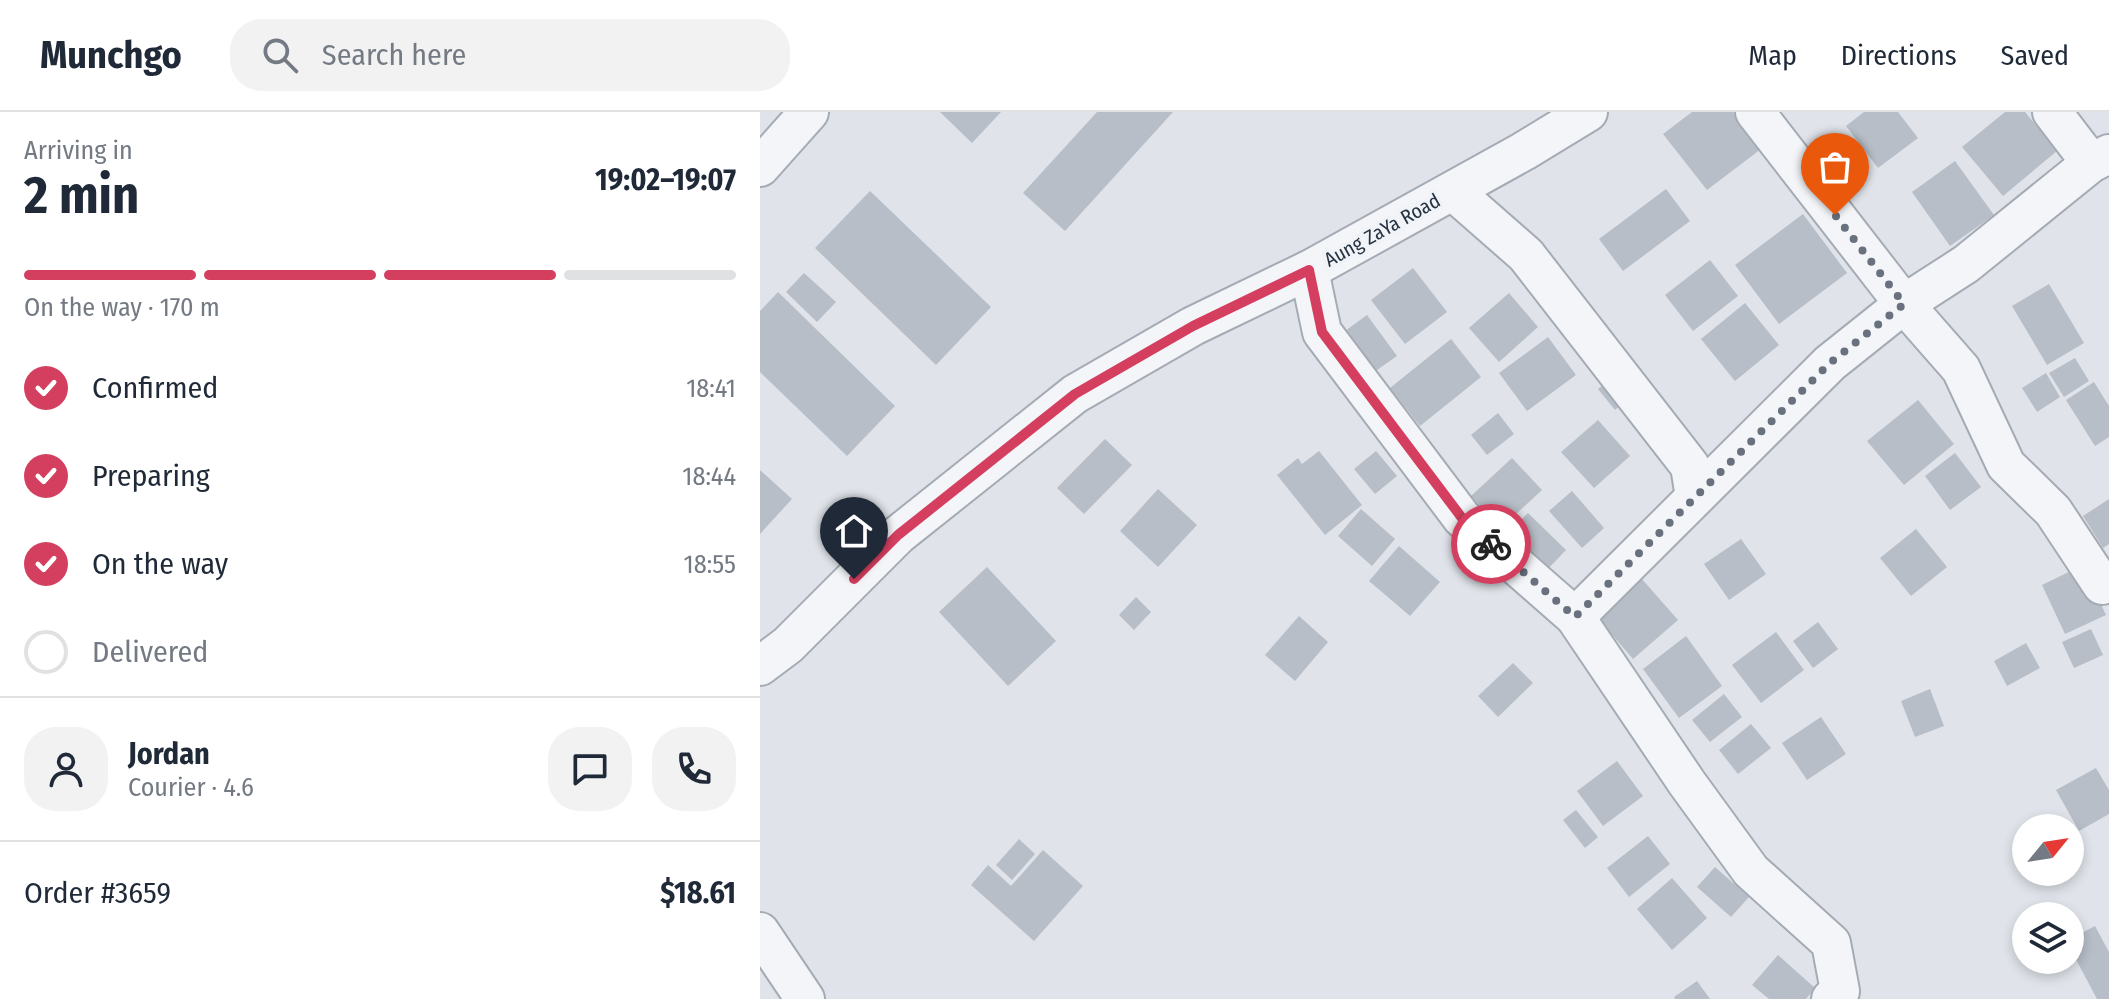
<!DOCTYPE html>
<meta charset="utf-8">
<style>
body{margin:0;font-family:"Fira Sans Condensed",sans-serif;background:#f2f2f3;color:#1f2937;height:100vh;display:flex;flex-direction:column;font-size:30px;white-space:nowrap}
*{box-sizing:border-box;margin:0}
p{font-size:26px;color:#747a83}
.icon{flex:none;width:44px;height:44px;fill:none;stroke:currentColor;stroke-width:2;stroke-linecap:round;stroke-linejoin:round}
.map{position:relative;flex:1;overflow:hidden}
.details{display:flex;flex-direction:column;background:#fff;width:760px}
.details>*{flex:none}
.needle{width:52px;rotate:60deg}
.controls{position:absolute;left:1252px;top:702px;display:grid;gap:16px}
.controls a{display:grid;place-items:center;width:72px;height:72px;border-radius:50%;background:#fff;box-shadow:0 4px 12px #0003;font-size:40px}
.pin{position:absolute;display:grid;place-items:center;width:68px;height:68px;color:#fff;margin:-82px -34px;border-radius:50% 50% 50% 0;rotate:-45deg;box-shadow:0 0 8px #0007}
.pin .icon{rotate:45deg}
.courier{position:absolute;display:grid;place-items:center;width:80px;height:80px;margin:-40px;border:6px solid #d53f5f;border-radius:50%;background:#fff;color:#222;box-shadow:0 2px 10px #0007}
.headline em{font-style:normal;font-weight:700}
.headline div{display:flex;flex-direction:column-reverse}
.headline{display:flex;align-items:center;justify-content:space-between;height:136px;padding:0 24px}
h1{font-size:52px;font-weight:700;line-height:60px}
.bar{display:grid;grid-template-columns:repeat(4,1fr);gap:12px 8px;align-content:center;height:96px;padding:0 24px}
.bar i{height:10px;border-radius:6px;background:#e0e1e3}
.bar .current{background:#d53f5f}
.bar p{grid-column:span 4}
.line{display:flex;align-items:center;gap:20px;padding:0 24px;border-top:2px solid #e0e1e3}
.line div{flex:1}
.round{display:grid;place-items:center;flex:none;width:84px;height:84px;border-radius:32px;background:#f2f2f3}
ol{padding:0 24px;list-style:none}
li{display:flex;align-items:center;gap:24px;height:88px}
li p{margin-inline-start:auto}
li .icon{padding:8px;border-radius:50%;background:#d53f5f;color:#fff;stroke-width:4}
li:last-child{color:#747a83}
li i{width:44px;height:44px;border:4px solid #e0e1e3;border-radius:50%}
header{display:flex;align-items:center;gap:48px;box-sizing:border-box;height:112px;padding:0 40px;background:#fff;border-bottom:2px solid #e0e1e3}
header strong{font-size:38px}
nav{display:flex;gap:44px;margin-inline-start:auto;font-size:28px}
.search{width:560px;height:72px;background:#f2f2f3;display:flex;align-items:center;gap:20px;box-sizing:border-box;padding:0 28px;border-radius:32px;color:#747a83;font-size:30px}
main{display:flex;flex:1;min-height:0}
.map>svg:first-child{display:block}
</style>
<header>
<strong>Munchgo</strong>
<div class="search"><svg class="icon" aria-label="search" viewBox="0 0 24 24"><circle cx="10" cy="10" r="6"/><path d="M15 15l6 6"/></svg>Search here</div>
<nav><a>Map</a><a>Directions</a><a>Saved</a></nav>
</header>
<main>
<section class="details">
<div class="headline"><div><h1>2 min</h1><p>Arriving in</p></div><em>19:02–19:07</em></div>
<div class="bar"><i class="current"></i><i class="current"></i><i class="current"></i><i></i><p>On the way · 170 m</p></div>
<ol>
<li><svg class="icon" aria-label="check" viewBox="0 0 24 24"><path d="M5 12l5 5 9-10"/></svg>Confirmed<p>18:41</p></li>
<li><svg class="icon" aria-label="check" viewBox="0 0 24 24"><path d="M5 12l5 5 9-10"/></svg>Preparing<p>18:44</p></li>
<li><svg class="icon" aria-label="check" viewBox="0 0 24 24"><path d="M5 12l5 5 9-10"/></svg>On the way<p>18:55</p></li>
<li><i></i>Delivered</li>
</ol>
<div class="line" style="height:144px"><a class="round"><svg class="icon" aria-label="person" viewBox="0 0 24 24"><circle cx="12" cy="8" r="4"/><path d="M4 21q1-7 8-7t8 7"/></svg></a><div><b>Jordan</b><p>Courier · 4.6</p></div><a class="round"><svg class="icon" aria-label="chat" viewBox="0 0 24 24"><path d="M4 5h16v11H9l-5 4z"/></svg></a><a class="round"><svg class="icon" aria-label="phone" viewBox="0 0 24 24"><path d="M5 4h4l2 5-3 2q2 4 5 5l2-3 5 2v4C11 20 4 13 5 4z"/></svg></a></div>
<div class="line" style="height:104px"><div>Order #3659</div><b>$18.61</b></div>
</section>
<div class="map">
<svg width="1349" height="887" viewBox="0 0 1349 887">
<rect width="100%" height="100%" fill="#e0e4ea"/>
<g fill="#b7bec7">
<path d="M180 0H241L212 31Z"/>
<path d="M337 0H413L305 119 263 81Z"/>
<path d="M932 0H973L1001 37 947 78 903 22Z"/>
<path d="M1104 0H1138L1158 26 1118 56 1086 14Z"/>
<path d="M1245 0H1265L1297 39 1243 84 1202 35Z"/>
<path d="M1195 49 1234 103 1190 134 1152 80Z"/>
<path d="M906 77 930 109 863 159 839 127Z"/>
<path d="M110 79 231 195 176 253 55 136Z"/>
<path d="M1043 102 1087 161 1019 212 975 153Z"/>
<path d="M950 148 978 184 933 219 905 183Z"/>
<path d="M653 156 687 200 645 232 611 188Z"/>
<path d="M44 161 76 190 57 210 26 180Z"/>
<path d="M1289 172 1324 231 1287 253 1252 194Z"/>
<path d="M18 180 135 294 87 344 0 260V199Z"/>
<path d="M749 181 778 215 739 250 709 216Z"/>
<path d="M985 191 1019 233 975 269 941 227Z"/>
<path d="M607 203 637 244 607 265 578 224Z"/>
<path d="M788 225 816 263 767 299 739 261Z"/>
<path d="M691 227 721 265 660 314 630 276Z"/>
<path d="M1315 246 1329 269 1304 285 1289 261Z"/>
<path d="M1286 261 1300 285 1277 300 1262 276Z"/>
<path d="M853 265 870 285 855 298 838 277Z"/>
<path d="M1334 270 1349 294V325L1335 334 1306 288Z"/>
<path d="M1158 288 1194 332 1144 373 1107 329Z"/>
<path d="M738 301 754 322 727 343 711 323Z"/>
<path d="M838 308 870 344 834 376 801 340Z"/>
<path d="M345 327 372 353 324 402 297 376Z"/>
<path d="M559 339 602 393 565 423 517 363 538 346 542 352Z"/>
<path d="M616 339 637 364 615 382 594 357Z"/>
<path d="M1195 341 1221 375 1190 398 1165 364Z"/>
<path d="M752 346 782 378 741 416 711 384Z"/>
<path d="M0 358 32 387 0 422Z"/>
<path d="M398 377 437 413 398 455 360 419Z"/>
<path d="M812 379 844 416 822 436 789 399Z"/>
<path d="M1349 387V432L1343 436 1323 404Z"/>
<path d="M601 397 635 427 612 454 578 424Z"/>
<path d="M768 401 806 438 786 459 747 422Z"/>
<path d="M1156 417 1187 455 1151 484 1120 446Z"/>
<path d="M981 427 1006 462 969 488 944 452Z"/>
<path d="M639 434 680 470 650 504 609 469Z"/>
<path d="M1323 453 1346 503 1305 522 1282 473Z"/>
<path d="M227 455 296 529 248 574 179 500Z"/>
<path d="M881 466 918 508 873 547 837 505Z"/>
<path d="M376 485 391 500 374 518 359 503Z"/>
<path d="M539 504 568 530 535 569 505 543Z"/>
<path d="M1058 510 1078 537 1053 556 1033 529Z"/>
<path d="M1331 517 1343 543 1314 556 1302 530Z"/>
<path d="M1016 520 1044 558 1001 591 972 553Z"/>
<path d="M926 524 962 574 919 606 883 557Z"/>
<path d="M1266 531 1280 556 1247 574 1234 549Z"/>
<path d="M753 551 773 571 738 605 718 584Z"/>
<path d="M1170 577 1184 614 1155 625 1141 589Z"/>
<path d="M964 582 982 605 950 630 932 608Z"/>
<path d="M1061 605 1086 642 1047 668 1022 631Z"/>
<path d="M991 612 1011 636 978 662 959 638Z"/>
<path d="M857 649 883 684 843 714 817 679Z"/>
<path d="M1336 656 1349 678V702L1319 719 1296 678Z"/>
<path d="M816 698 838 725 825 736 803 708Z"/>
<path d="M888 724 910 752 869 785 847 756Z"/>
<path d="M259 727 275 742 252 768 236 753Z"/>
<path d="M283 738 323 774 274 829 211 773 228 753 251 774Z"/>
<path d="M955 755 989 785 971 805 937 775Z"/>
<path d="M912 766 947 806 912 838 877 797Z"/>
<path d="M1335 814 1349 840V887H1337L1310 836V827Z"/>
<path d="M1018 843 1055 876 1046 887H1009L992 873Z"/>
<path d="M937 869 950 887H915L914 885Z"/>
</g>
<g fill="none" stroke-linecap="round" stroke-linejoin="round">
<g stroke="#a5abb4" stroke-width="42">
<g id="street">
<path d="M995 0 1144 192 1201 257 1246 353 1293 399 1342 473"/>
<path d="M1292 0 1331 51"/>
<path d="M0 55 49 0"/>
<path d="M693 79 766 143 930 354 935 385"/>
<path d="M549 158 562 220 702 406 815 505 927 671 991 759 1071 831 1080 879 1071 887"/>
<path d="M815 505 1070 251 1144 192 1206 152 1331 51 1349 42"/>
<path d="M0 554 28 533 138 423 315 282 433 214 549 158 764 39 828 0"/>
<path d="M0 820 45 887"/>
</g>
</g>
<use href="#street" stroke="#f3f5f8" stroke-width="38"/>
</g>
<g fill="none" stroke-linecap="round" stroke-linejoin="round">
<path stroke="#68717d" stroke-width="8" stroke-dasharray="0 14.4" d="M731 432 815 505 1070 251 1144 192 1075 103"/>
<path stroke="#d53f5f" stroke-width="10" d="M94 467 138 423 315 282 433 214 549 158 562 220 702 406 731 432"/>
</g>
<g text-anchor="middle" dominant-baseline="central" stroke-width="7" stroke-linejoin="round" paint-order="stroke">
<g font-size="20" fill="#283342" stroke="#f0f3f7">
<text transform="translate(622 118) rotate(-29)">Aung ZaYa Road</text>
</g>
</g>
</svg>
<div class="controls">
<a><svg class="needle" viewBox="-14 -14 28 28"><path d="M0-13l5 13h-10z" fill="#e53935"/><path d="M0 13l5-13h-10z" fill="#747a83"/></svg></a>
<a><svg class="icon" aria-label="layers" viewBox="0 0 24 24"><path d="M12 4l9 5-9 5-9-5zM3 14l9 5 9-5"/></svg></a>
</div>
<div class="pin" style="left:1075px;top:103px;background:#ea580c"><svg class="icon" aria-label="bag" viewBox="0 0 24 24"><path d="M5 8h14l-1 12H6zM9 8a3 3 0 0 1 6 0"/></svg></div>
<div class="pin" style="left:94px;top:467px;background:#1f2937"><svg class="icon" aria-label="home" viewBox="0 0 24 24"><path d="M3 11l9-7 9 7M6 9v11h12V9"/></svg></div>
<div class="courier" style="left:731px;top:432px"><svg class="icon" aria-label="bike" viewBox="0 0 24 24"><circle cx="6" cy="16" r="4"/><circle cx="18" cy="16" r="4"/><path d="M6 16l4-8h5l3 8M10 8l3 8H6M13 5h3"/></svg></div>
</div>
</main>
